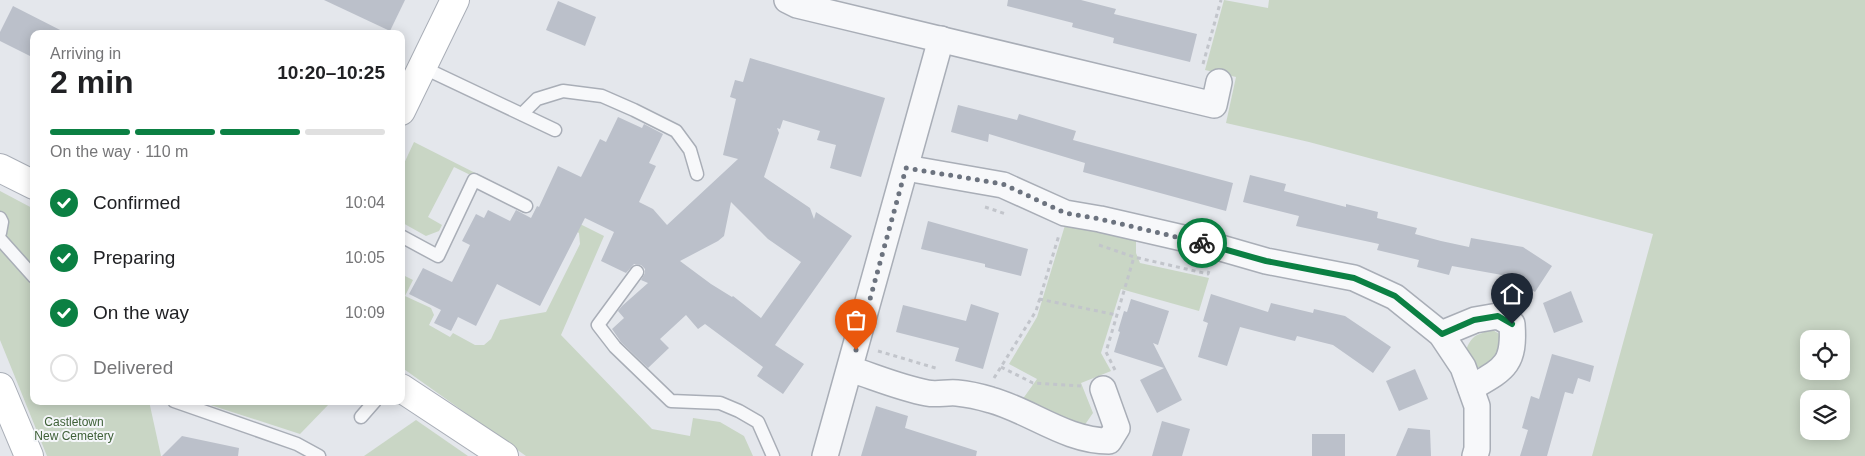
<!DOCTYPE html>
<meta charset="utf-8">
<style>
body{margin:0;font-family:Arial,sans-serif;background:#f2f2f2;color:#202124;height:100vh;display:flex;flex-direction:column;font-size:19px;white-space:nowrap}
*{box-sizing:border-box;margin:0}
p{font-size:16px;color:#757577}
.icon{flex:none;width:28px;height:28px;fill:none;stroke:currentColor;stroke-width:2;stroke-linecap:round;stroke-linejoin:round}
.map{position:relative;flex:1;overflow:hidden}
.panel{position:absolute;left:30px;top:30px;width:375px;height:375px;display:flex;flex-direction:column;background:#fff;border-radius:10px;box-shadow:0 2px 12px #0003}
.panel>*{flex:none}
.fabs{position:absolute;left:1800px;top:330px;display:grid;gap:10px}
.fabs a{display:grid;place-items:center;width:50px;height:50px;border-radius:10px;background:#fff;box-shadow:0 2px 12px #0003;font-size:25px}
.pin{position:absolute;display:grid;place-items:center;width:42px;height:42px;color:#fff;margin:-51px -21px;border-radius:50% 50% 50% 0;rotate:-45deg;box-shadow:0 0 5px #0007}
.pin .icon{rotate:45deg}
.courier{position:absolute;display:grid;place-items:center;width:50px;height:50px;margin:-25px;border:4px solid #0b8043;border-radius:50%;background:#fff;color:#222;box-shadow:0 1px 6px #0007}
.overview em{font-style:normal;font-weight:700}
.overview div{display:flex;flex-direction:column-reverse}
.overview{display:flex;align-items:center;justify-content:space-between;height:85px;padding:0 20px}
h1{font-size:32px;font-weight:700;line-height:38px}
.bar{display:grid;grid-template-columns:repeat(4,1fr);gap:8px 5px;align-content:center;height:60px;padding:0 20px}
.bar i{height:6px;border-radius:4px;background:#e0e0e0}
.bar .on{background:#0b8043}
.bar p{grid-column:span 4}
ol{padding:0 20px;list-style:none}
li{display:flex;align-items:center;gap:15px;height:55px}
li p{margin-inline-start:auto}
li .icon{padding:5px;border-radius:50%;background:#0b8043;color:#fff;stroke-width:4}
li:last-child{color:#757577}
li i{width:28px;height:28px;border:2px solid #e0e0e0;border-radius:50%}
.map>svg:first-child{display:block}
</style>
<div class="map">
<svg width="1865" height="456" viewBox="0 0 1865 456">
<rect width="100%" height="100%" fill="#e4e7ec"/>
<g fill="#c9d6c5" fill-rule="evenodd">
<path d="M1224 0 1268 8 1269 0H1865V456H1592L1653 234 1309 142 1226 123 1236 77 1205 70ZM1809 339H1841V371H1809ZM1809 399H1841V431H1809Z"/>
<path d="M414 142 501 186 499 189 454 167 428 217 442 225 439 231 426 236 401 222V170Z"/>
<path d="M0 191 34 209V401H149L161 456H47L0 340Z"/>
<path d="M576 222 604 236 561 335 652 429 690 436 693 418 720 422 744 436 753 456H526L401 367V274L413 280 405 296 431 308 434 315 429 325 450 337 453 333 475 345H484L491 339 500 320 546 312 580 244 579 233 573 230Z"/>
<path d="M1066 222 1136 236V253L1140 263 1209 278 1199 311 1121 289 1101 353 1111 371 1081 383 1093 413 1084 426 1069 423 1022 400 1037 379 1009 364 1037 317Z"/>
<path d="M1491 329 1501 335 1504 347 1489 367C1486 367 1481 367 1477 367 1462 363 1464 347 1473 338 1477 334 1486 332 1491 329Z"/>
<path d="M198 401H332L300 434Z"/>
<path d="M416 420 468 456H364Z"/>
</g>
<g fill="#bbc0ca" fill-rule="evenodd">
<path d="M324 0H405L390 31Z"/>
<path d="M1008 0H1081L1116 9 1114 14 1197 34 1190 62 1113 43 1114 38 1072 27 1073 23 1007 6Z"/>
<path d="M558 1 596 17 585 46 546 30Z"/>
<path d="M13 6 68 34H34V58L0 41V32Z"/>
<path d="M750 58 885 98 861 177 830 168 836 145 817 140 820 131 783 120 780 129 777 128 779 133 764 177 810 208 814 219 816 212 852 236 775 345 804 364 783 394 757 376 763 367 705 324 698 329 686 315 660 339 669 348 648 368 621 342 612 329 624 318 618 311 622 306 648 283 641 280 645 273V269L641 265 634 264 626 273 601 261 614 232 585 218 540 306 497 284 476 326 458 317 451 331 434 323 441 310 409 294 423 268 452 282 470 245 462 241 476 214 484 218 488 210 510 221 516 210 531 218 537 206 539 207 558 166 581 177 600 139 606 142 618 117 642 128 644 124 663 134 649 163 656 166 639 202 653 209 667 225 738 159 723 155 736 99 730 97 735 80 743 82ZM731 202 768 239 801 262 761 318 733 296 732 297 711 284 680 261 718 241 724 236Z"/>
<path d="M958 105 1017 120 1019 114 1076 131 1073 140 1233 183 1226 211 1083 172 1085 163 989 134 988 142 951 132Z"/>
<path d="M1250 175 1286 184 1284 191 1346 207V204L1378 212 1377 218 1417 228 1415 234 1441 241 1469 247 1471 238 1523 247 1552 266 1535 292 1513 277 1452 266 1449 275 1417 267 1419 260 1377 250 1379 244 1296 226 1299 216 1243 202Z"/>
<path d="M928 221 1028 249 1021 276 985 267V264L921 249Z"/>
<path d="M1571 291 1583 322 1554 333 1543 303Z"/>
<path d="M1211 294 1268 312 1271 303 1313 313 1314 309 1345 316 1391 347 1373 373 1333 345 1297 336 1295 341 1240 327 1227 366 1198 357 1208 323 1203 321Z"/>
<path d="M1131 299 1169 311 1158 345 1153 343 1182 400 1157 413 1140 380 1164 368 1114 352 1120 332 1118 331 1124 311 1127 312Z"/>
<path d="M971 304 999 313 983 369 955 361 959 348 896 332 903 305 966 321Z"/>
<path d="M1552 354 1594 366 1590 382 1578 378 1573 394 1565 392 1547 456H1520L1528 430 1522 428 1531 396 1539 399Z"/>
<path d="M1415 369 1428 399 1399 411 1386 381Z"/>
<path d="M876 406 908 416 905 428 977 451 976 456H861Z"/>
<path d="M1162 421 1190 429 1182 456H1152Z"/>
<path d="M1408 428 1430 430 1431 456H1396Z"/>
<rect x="1312" y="434" width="33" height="22"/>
<path d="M182 436 239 448 238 456H162Z"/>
</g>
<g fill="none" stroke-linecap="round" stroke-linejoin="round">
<g stroke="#a9aeb7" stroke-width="15">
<g id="lane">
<path d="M422 67 555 130"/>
<path d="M522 114 537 99 563 91 602 96 634 110 676 131 690 150 697 174"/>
<path d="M0 218 2 222 0 233"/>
<path d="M401 236 438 256 474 180 526 206"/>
<path d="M0 239 34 277"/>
<path d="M637 272 598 325 615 347 671 401 720 403 739 411 758 422 773 456"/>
<path d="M174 401 297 444 319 456"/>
<path d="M361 417 375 401"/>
</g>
</g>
<g stroke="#a9aeb7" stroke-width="28">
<g id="street">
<path d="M787 0 797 5 1214 105 1219 82"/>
<path d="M906 168 1003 185 1065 213 1100 219 1200 242 1266 261 1354 278 1395 297 1441 334 1463 367 1477 406V449L1475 456"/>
<path d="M1441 334 1475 320 1498 316 1512 324C1515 365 1504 369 1471 388"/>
<path d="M850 369C875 377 901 388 927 393 937 395 947 392 957 393 968 394 981 397 991 400 1031 411 1066 441 1109 441L1117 428 1103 389"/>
<path d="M825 456 941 39"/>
</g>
</g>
<g stroke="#a9aeb7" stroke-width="30">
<g id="secondary">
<path d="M401 111 455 0"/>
<path d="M0 168 34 185"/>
<path d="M0 387 29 456"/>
<path d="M401 388 504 456"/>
</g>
</g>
<g stroke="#c2c5cb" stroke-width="3" stroke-dasharray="4 4" stroke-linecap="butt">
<path d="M1203 64 1221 0"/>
<path d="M985 207 1006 214"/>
<path d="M1099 245 1134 257 1208 274 1210 268"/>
<path d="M1039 299 1117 315"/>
<path d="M878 351 939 369"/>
<path d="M1001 367 1033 383 1081 386"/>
<path d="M1115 370 1106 352 1134 257"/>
<path d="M994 378 1036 311 1059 235"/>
</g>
<use href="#lane" stroke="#f7f8fa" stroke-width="12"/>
<use href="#street" stroke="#f7f8fa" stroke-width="25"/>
<use href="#secondary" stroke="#fff" stroke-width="28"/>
</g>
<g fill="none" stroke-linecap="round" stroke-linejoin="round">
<path stroke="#6c737f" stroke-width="5" stroke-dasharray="0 9" d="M856 350 906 168 1003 184 1065 213 1100 219 1202 243"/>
<path stroke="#0b8043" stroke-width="6" d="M1202 243 1266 261 1354 278 1395 296 1442 334 1474 320 1498 316 1512 324"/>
</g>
<g text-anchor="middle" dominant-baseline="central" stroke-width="4" stroke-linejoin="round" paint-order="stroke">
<g font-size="12" fill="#3f6138" stroke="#f4f6f9">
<text x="74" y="422">Castletown<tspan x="74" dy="14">New Cemetery</tspan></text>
</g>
</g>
</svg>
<div class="fabs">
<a><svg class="icon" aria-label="locate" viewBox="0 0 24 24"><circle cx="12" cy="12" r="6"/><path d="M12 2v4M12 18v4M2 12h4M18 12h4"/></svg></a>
<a><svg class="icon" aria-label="layers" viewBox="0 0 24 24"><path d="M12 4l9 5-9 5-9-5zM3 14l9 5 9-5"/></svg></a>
</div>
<div class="pin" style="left:856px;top:350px;background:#ea580c"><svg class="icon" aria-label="bag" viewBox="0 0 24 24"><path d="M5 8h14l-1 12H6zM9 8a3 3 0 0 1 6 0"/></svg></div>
<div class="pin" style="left:1512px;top:324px;background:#1f2937"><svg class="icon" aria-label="home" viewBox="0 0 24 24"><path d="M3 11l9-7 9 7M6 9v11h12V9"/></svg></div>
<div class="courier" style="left:1202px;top:243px"><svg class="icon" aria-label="bike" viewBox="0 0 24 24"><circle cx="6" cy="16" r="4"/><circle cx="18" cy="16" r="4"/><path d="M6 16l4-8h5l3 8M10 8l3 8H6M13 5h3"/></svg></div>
<section class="panel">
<div class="overview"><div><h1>2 min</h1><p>Arriving in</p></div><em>10:20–10:25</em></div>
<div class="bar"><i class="on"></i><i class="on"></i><i class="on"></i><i></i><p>On the way · 110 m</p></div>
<ol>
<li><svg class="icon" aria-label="check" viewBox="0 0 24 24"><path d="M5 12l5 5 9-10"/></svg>Confirmed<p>10:04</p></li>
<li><svg class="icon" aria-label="check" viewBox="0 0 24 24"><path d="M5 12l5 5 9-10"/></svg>Preparing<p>10:05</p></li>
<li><svg class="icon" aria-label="check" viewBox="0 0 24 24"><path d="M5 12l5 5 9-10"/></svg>On the way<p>10:09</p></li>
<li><i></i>Delivered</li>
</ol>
</section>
</div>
